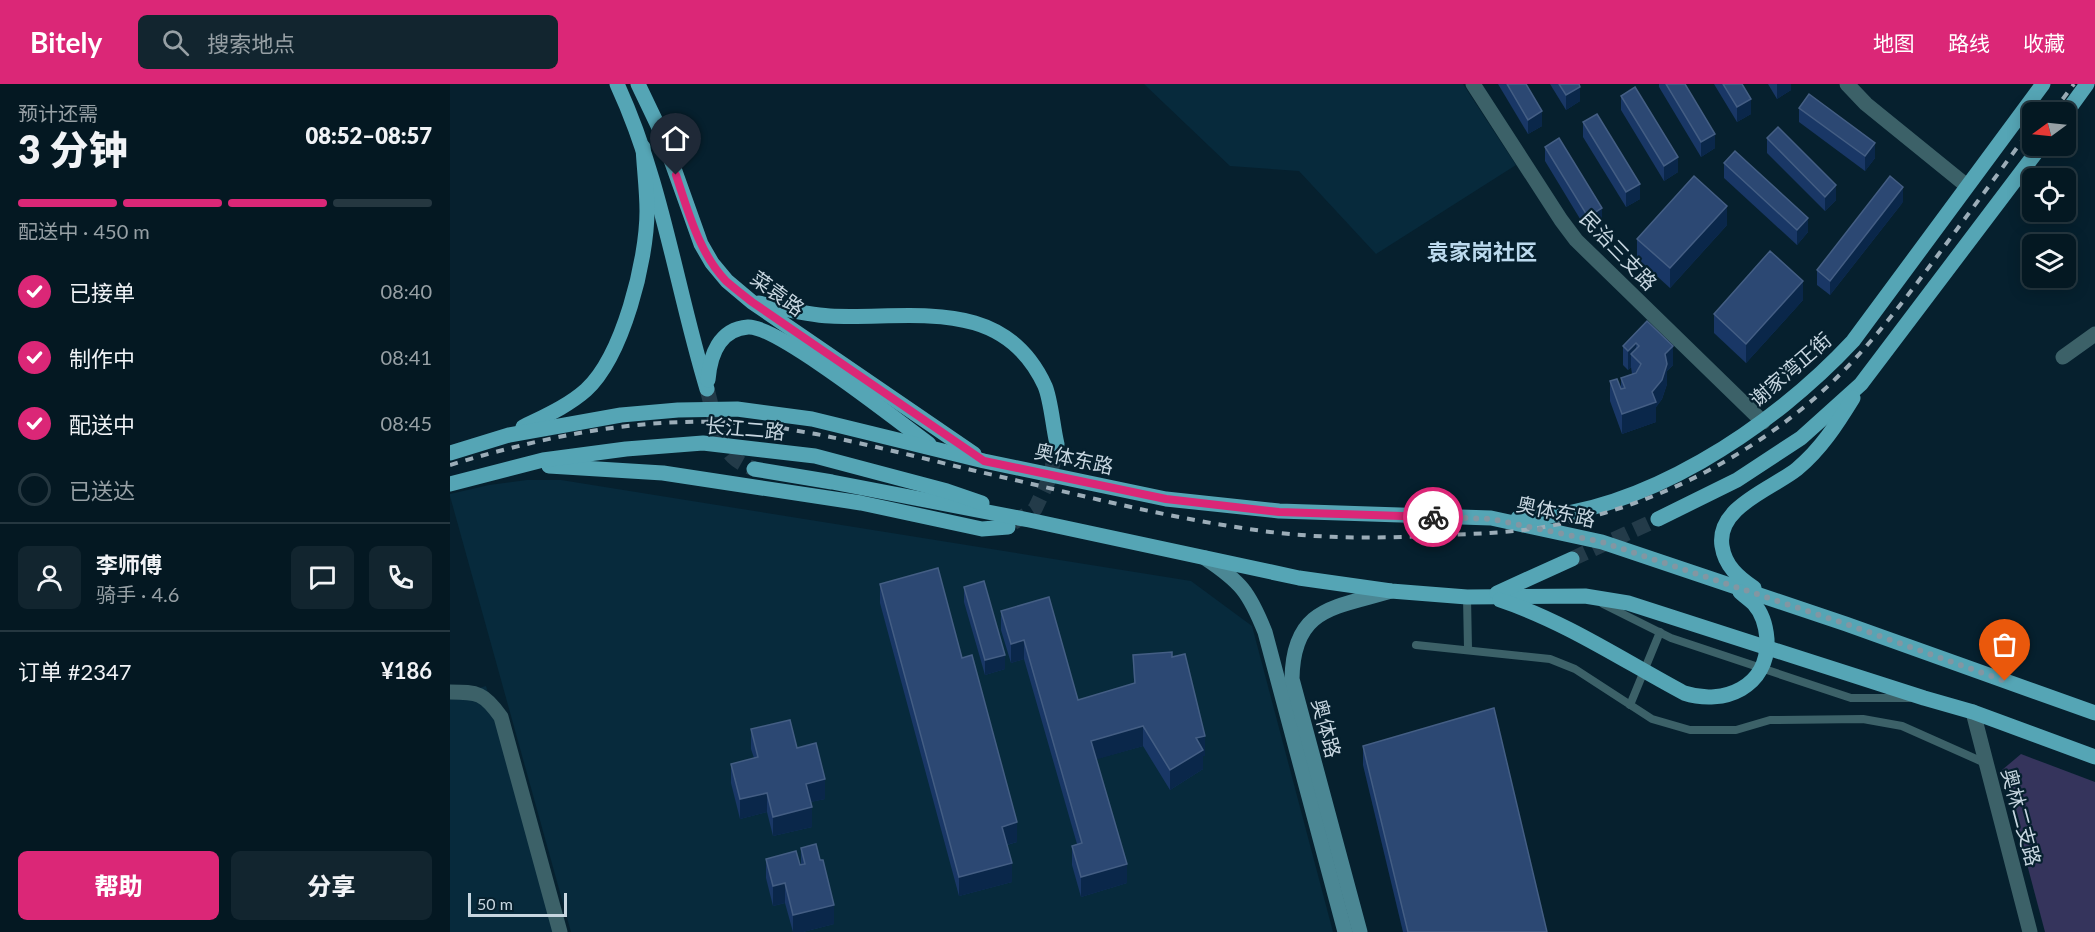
<!DOCTYPE html>
<html lang="zh">
<meta charset="utf-8">
<style>
body{margin:0;font-family:Lato,"Noto Sans SC",sans-serif;background:#12252f;color:#f1f3f6;height:100vh;display:flex;flex-direction:column;font-size:22px;white-space:nowrap}
*{box-sizing:border-box;margin:0}
p{font-size:20px;color:#97a0a5}
.icon{flex:none;width:33px;height:33px;fill:none;stroke:currentColor;stroke-width:2;stroke-linecap:round;stroke-linejoin:round}
.map{position:relative;flex:1;overflow:hidden}
.panel{display:flex;flex-direction:column;background:#041822;width:450px}
.panel>*{flex:none}
.needle{width:39px;rotate:255deg}
.buttons{position:absolute;left:1572px;top:18px;display:grid;gap:12px}
.buttons a{display:grid;place-items:center;width:54px;height:54px;border-radius:9px;background:#041822;box-shadow:0 3px 15px #0003,0 0 0 2px #253740;font-size:30px}
.scale{position:absolute;left:18px;bottom:15px;width:99px;box-sizing:border-box;padding-left:6px;border:3px solid #c7d6e0;border-top:0;font-size:16px;line-height:21px;white-space:nowrap;color:#c7d6e0;-webkit-text-stroke:4px #06202e;paint-order:stroke}
.pin{position:absolute;display:grid;place-items:center;width:51px;height:51px;color:#fff;margin:-62px -26px;border-radius:50% 50% 50% 0;rotate:-45deg;box-shadow:0 0 6px #0007}
.pin .icon{rotate:45deg}
.courier{position:absolute;display:grid;place-items:center;width:60px;height:60px;margin:-30px;border:4px solid #db2777;border-radius:50%;background:#fff;color:#222;box-shadow:0 2px 8px #0007}
.summary em{font-style:normal;font-weight:800}
.summary div{display:flex;flex-direction:column-reverse}
.summary{display:flex;align-items:center;justify-content:space-between;height:102px;padding:0 18px}
h1{font-size:39px;font-weight:800;line-height:45px}
.bar{display:grid;grid-template-columns:repeat(4,1fr);gap:9px 6px;align-content:center;height:72px;padding:0 18px}
.bar i{height:8px;border-radius:4px;background:#253740}
.bar .selected{background:#db2777}
.bar p{grid-column:span 4}
.line{display:flex;align-items:center;gap:15px;padding:0 18px;border-top:2px solid #253740}
.line div{flex:1}
.round{display:grid;place-items:center;flex:none;width:63px;height:63px;border-radius:9px;background:#12252f}
ol{padding:0 18px;list-style:none}
li{display:flex;align-items:center;gap:18px;height:66px}
li p{margin-inline-start:auto}
li .icon{padding:6px;border-radius:50%;background:#db2777;color:#fff;stroke-width:4}
li:last-child{color:#97a0a5}
li i{width:33px;height:33px;border:3px solid #253740;border-radius:50%}
.cta{display:flex;gap:12px;margin-top:auto;padding:12px 18px}
.cta a{flex:1;height:69px;border-radius:9px;background:#db2777;color:#fff;font-size:24px;font-weight:800;line-height:69px;text-align:center}
.cta a+a{background:#12252f;color:#f1f3f6}
header{display:flex;align-items:center;gap:36px;box-sizing:border-box;height:84px;padding:0 30px;background:#db2777;color:#fff}
header strong{font-size:28px}
nav{display:flex;gap:33px;margin-inline-start:auto;font-size:21px}
.search{width:420px;height:54px;background:#12252f;display:flex;align-items:center;gap:15px;box-sizing:border-box;padding:0 21px;border-radius:9px;color:#97a0a5;font-size:22px}
main{display:flex;flex:1;min-height:0}
.map>svg:first-child{display:block}
</style>
<header>
<strong>Bitely</strong>
<div class="search"><svg class="icon" aria-label="search" viewBox="0 0 24 24"><circle cx="10" cy="10" r="6"/><path d="M15 15l6 6"/></svg>搜索地点</div>
<nav><a>地图</a><a>路线</a><a>收藏</a></nav>
</header>
<main>
<section class="panel">
<div class="summary"><div><h1>3 分钟</h1><p>预计还需</p></div><em>08:52–08:57</em></div>
<div class="bar"><i class="selected"></i><i class="selected"></i><i class="selected"></i><i></i><p>配送中 · 450 m</p></div>
<ol>
<li><svg class="icon" aria-label="check" viewBox="0 0 24 24"><path d="M5 12l5 5 9-10"/></svg>已接单<p>08:40</p></li>
<li><svg class="icon" aria-label="check" viewBox="0 0 24 24"><path d="M5 12l5 5 9-10"/></svg>制作中<p>08:41</p></li>
<li><svg class="icon" aria-label="check" viewBox="0 0 24 24"><path d="M5 12l5 5 9-10"/></svg>配送中<p>08:45</p></li>
<li><i></i>已送达</li>
</ol>
<div class="line" style="height:108px"><a class="round"><svg class="icon" aria-label="person" viewBox="0 0 24 24"><circle cx="12" cy="8" r="4"/><path d="M4 21q1-7 8-7t8 7"/></svg></a><div><b>李师傅</b><p>骑手 · 4.6</p></div><a class="round"><svg class="icon" aria-label="chat" viewBox="0 0 24 24"><path d="M4 5h16v11H9l-5 4z"/></svg></a><a class="round"><svg class="icon" aria-label="phone" viewBox="0 0 24 24"><path d="M5 4h4l2 5-3 2q2 4 5 5l2-3 5 2v4C11 20 4 13 5 4z"/></svg></a></div>
<div class="line" style="height:78px"><div>订单 #2347</div><b>¥186</b></div>
<div class="cta"><a>帮助</a><a>分享</a></div>
</section>
<div class="map">
<svg width="1645" height="848" viewBox="0 0 1645 848">
<rect width="100%" height="100%" fill="#06202e"/>
<g fill="#072a3c">
<path d="M694 0H1013L1066 81 926 170 849 87 780 82Z"/>
<path d="M77 396H111L741 497 802 542 883 848H121L0 412V410L39 401Z"/>
<path d="M36 602 104 848H0V612Z"/>
</g>
<path fill="#35345c" d="M1571 670 1645 698V848H1595L1552 686Z"/>
<g fill="none" stroke-linecap="round" stroke-linejoin="round">
<g stroke="#233b49" stroke-width="15" stroke-dasharray="15 8" stroke-linecap="butt">
<path d="M257 305C263 326 267 357 283 373 289 379 297 382 304 385"/>
<path d="M563 439 585 425 600 393 607 360"/>
<path d="M1122 475 1208 435"/>
</g>
<g stroke="#3c6168" stroke-width="8">
<path d="M1017 513 1018 565"/>
<path d="M1153 520 1221 554 1401 614H1459"/>
<path d="M966 561 1100 575 1125 585 1202 635 1240 646H1286L1320 636 1413 635 1452 642 1535 679"/>
<path d="M1180 621 1210 548"/>
</g>
<g stroke="#3c6168" stroke-width="15">
<path d="M1023 0 1111 136 1126 156 1313 338"/>
<path d="M1397 0 1416 20 1517 102"/>
<path d="M1613 273 1645 250"/>
<path d="M0 608C28 608 34 609 51 633L110 848"/>
<path d="M1523 628 1580 848"/>
</g>
<g stroke="#4b8794" stroke-width="15">
<path d="M755 474C791 498 799 508 815 548L895 848"/>
<path d="M910 848 842 595C843 523 884 524 941 507"/>
</g>
<g stroke="#55a5b5" stroke-width="15">
<path d="M167 0C212 97 226 203 257 305"/>
<path d="M188 0 211 48 251 160 262 179 277 197 302 218 524 370"/>
<path d="M1616 29 1637 0"/>
<path d="M309 219C332 224 356 231 380 232 460 236 553 210 595 302 601 316 603 344 607 360"/>
<path d="M258 296C260 272 269 245 298 243 327 241 449 338 479 360"/>
<path d="M73 343C95 332 118 322 136 306 173 272 197 176 197 127 197 106 194 84 193 63"/>
<path d="M0 369 59 351 171 331 228 326 287 325 362 335 534 377 716 415 829 427 1041 434 1152 458 1396 540 1645 629"/>
<path d="M99 382 213 389 411 419 532 445 558 443"/>
<path d="M304 385 382 398 579 436 849 494 941 507 1017 513 1135 512 1178 519 1474 614 1523 628 1645 673"/>
<path d="M0 400 93 376 176 365 253 359 365 372 497 407 532 419"/>
<path d="M1068 434C1190 433 1323 343 1403 257L1593 0"/>
<path d="M1208 435 1287 396 1351 354 1411 300 1591 62"/>
<path d="M1304 504C1288 493 1275 482 1272 462 1266 423 1322 405 1347 385 1371 365 1387 340 1403 314"/>
<path d="M1047 509 1122 475"/>
<path d="M1050 516C1116 538 1174 577 1234 609 1274 622 1319 603 1317 555 1316 543 1313 530 1304 520 1300 516 1294 512 1290 508"/>
</g>
<g stroke="#9cadb8" stroke-width="4" stroke-dasharray="8 8" stroke-linecap="butt">
<path d="M1603 28 1624 0"/>
<path d="M0 381C103 350 197 331 305 340 326 342 346 347 366 350 421 361 476 375 530 388 619 408 708 432 799 445 863 455 929 455 993 451 1023 450 1052 449 1082 445 1182 430 1275 387 1353 324 1407 280 1447 226 1488 171 1519 129 1551 86 1582 43"/>
</g>
</g>
<g fill="#193766">
<path d="M1048 0H1076L1092 42 1078 50Z"/>
<path d="M1100 0H1129L1130 17 1116 26Z"/>
<path d="M1209 0H1235L1265 64 1251 73 1209 3Z"/>
<path d="M1264 0H1292L1301 30 1287 38Z"/>
<path d="M1318 0H1341V6L1327 15Z"/>
<path d="M1171 12 1228 88 1214 97 1171 26Z"/>
<path d="M1349 24 1425 74 1415 87 1349 38Z"/>
<path d="M1133 38 1190 115 1176 123 1133 53Z"/>
<path d="M1317 54 1386 116 1375 127 1317 69Z"/>
<path d="M1095 63 1152 139 1138 148 1095 77Z"/>
<path d="M1274 79 1358 148 1347 161 1274 94Z"/>
<path d="M1453 118 1380 211 1367 201V186Z"/>
<path d="M1277 141 1220 204 1187 174V155Z"/>
<path d="M1353 216 1296 279 1264 249V230Z"/>
<path d="M1197 237 1223 281 1217 287V300L1212 315 1206 323V338L1172 350 1160 317V297L1171 305V294L1182 290 1181 283 1178 286 1173 281V262Z"/>
<path d="M430 500 512 574 567 758 557 761 562 798 509 812 430 519Z"/>
<path d="M514 503 555 585 535 591 514 518Z"/>
<path d="M551 527 628 616 684 600 683 571 722 573 755 672H753V685L720 706 693 662 646 675 677 799 631 813 622 781V762L627 760 574 575 561 579 551 546Z"/>
<path d="M301 645 347 664 375 715 360 718 362 743 323 752 317 728 290 735 281 699V680L304 674 301 665Z"/>
<path d="M913 662 1097 848H953L913 681Z"/>
<path d="M351 764 384 840 353 848H343L335 819 323 822 316 794V775L351 781Z"/>
</g>
<g fill="#0a274a">
<path d="M1327 0H1341V6L1327 15Z"/>
<path d="M1130 3V17L1116 26V11Z"/>
<path d="M1301 15V30L1287 38V23Z"/>
<path d="M1092 27V42L1078 50V36Z"/>
<path d="M1265 50V64L1251 73V58Z"/>
<path d="M1425 59V74L1415 87V72Z"/>
<path d="M1228 73V88L1214 97V82Z"/>
<path d="M1190 100V115L1176 123V108Z"/>
<path d="M1386 101V116L1375 127V113Z"/>
<path d="M1453 103V118L1380 211V197Z"/>
<path d="M1277 122V141L1220 204V184Z"/>
<path d="M1152 124V139L1138 148V133Z"/>
<path d="M1358 134V148L1347 161V146Z"/>
<path d="M1353 197V216L1296 279V260Z"/>
<path d="M1186 259V274L1181 270V283L1178 286V267Z"/>
<path d="M1223 262V281L1217 287V300L1212 315 1206 323V338L1172 350V330L1202 308 1215 270Z"/>
<path d="M574 556V575L561 579V560Z"/>
<path d="M555 571V585L535 591V576Z"/>
<path d="M693 642V662L641 677V657Z"/>
<path d="M755 652V672H753V685L720 706V686L746 654Z"/>
<path d="M375 695V715L356 719V700Z"/>
<path d="M317 709V728L290 735V715Z"/>
<path d="M362 723V743L323 752V733Z"/>
<path d="M567 738V758L552 762V743Z"/>
<path d="M562 779V798L509 812V793Z"/>
<path d="M677 780V799L631 813V793Z"/>
<path d="M335 799V819L323 822V802Z"/>
<path d="M384 821V840L353 848H343V831Z"/>
</g>
<g fill="#2c4873" stroke="#445e84" stroke-width="1.5">
<path d="M1057 0H1076L1092 27 1078 36Z"/>
<path d="M1109 0H1129L1130 3 1116 11Z"/>
<path d="M1216 0H1235L1265 50 1251 58Z"/>
<path d="M1273 0H1292L1301 15 1287 23Z"/>
<path d="M1185 3 1228 73 1214 82 1171 12Z"/>
<path d="M1359 10 1425 59 1415 72 1349 24Z"/>
<path d="M1147 30 1190 100 1176 108 1133 38Z"/>
<path d="M1328 43 1386 101 1375 113 1317 54Z"/>
<path d="M1109 54 1152 124 1138 133 1095 63Z"/>
<path d="M1285 67 1358 134 1347 146 1274 79Z"/>
<path d="M1244 92 1277 122 1220 184 1187 155Z"/>
<path d="M1440 92 1453 103 1380 197 1367 186Z"/>
<path d="M1320 167 1353 197 1296 260 1264 230Z"/>
<path d="M1197 237 1223 262 1215 270 1217 280 1212 296 1202 308 1206 318 1172 330 1160 297 1167 295 1171 305 1175 304 1171 294 1186 289 1191 280 1181 270 1189 262 1186 259 1178 267 1173 262Z"/>
<path d="M488 484 512 574 522 571 567 738 552 743 562 779 509 793 430 500Z"/>
<path d="M534 497 555 571 535 576 514 503Z"/>
<path d="M599 513 628 616 685 599 683 571 722 568V573L735 570 755 652 746 654 753 666 720 686 693 642 641 657 677 780 631 793 622 762 632 759 574 556 561 560 551 527Z"/>
<path d="M1044 624 1097 848H958L913 662Z"/>
<path d="M340 636 347 664 366 659 375 695 356 700 362 723 323 733 317 709 290 715 281 680 308 673 301 645Z"/>
<path d="M366 760 370 776H373L384 821 343 831 335 799 323 802 316 775 346 767 350 781 355 780 351 764Z"/>
</g>
<g fill="none" stroke-linecap="round" stroke-linejoin="round">
<path stroke="#8396a2" stroke-width="6" stroke-dasharray="0 10.8" d="M983 433 1041 435 1152 458 1396 540 1555 597"/>
<path stroke="#db2777" stroke-width="8" d="M226 91C238 127 249 169 276 197 284 204 293 211 302 218L534 377 716 415 829 428 983 433"/>
</g>
<g text-anchor="middle" dominant-baseline="central" stroke-width="4.5" stroke-linejoin="round" paint-order="stroke">
<g font-size="20" fill="#c7d6e0" stroke="#06202e">
<text transform="translate(1169 166) rotate(46)">民治三支路</text>
<text transform="translate(328 209) rotate(36)">菜袁路</text>
<text transform="translate(1340 285) rotate(-41)">谢家湾正街</text>
<text transform="translate(295 344) rotate(5)">长江二路</text>
<text transform="translate(624 374) rotate(12)">奥体东路</text>
<text transform="translate(1106 427) rotate(12)">奥体东路</text>
<text transform="translate(877 644) rotate(75)">奥体路</text>
<text transform="translate(1572 733) rotate(75)">奥林二支路</text>
</g>
<g font-size="22" font-weight="bold" fill="#bcdaee" stroke="#06202e">
<text x="1032" y="167">袁家岗社区</text>
</g>
</g>
</svg>
<div class="buttons">
<a><svg class="needle" viewBox="-14 -14 28 28"><path d="M0-13l5 13h-10z" fill="#e53935"/><path d="M0 13l5-13h-10z" fill="#97a0a5"/></svg></a>
<a><svg class="icon" aria-label="locate" viewBox="0 0 24 24"><circle cx="12" cy="12" r="6"/><path d="M12 2v4M12 18v4M2 12h4M18 12h4"/></svg></a>
<a><svg class="icon" aria-label="layers" viewBox="0 0 24 24"><path d="M12 4l9 5-9 5-9-5zM3 14l9 5 9-5"/></svg></a>
</div>
<div class="scale">50 m</div>
<div class="pin" style="left:1555px;top:597px;background:#ea580c"><svg class="icon" aria-label="bag" viewBox="0 0 24 24"><path d="M5 8h14l-1 12H6zM9 8a3 3 0 0 1 6 0"/></svg></div>
<div class="pin" style="left:226px;top:91px;background:#1f2937"><svg class="icon" aria-label="home" viewBox="0 0 24 24"><path d="M3 11l9-7 9 7M6 9v11h12V9"/></svg></div>
<div class="courier" style="left:983px;top:433px"><svg class="icon" aria-label="bike" viewBox="0 0 24 24"><circle cx="6" cy="16" r="4"/><circle cx="18" cy="16" r="4"/><path d="M6 16l4-8h5l3 8M10 8l3 8H6M13 5h3"/></svg></div>
</div>
</main>
